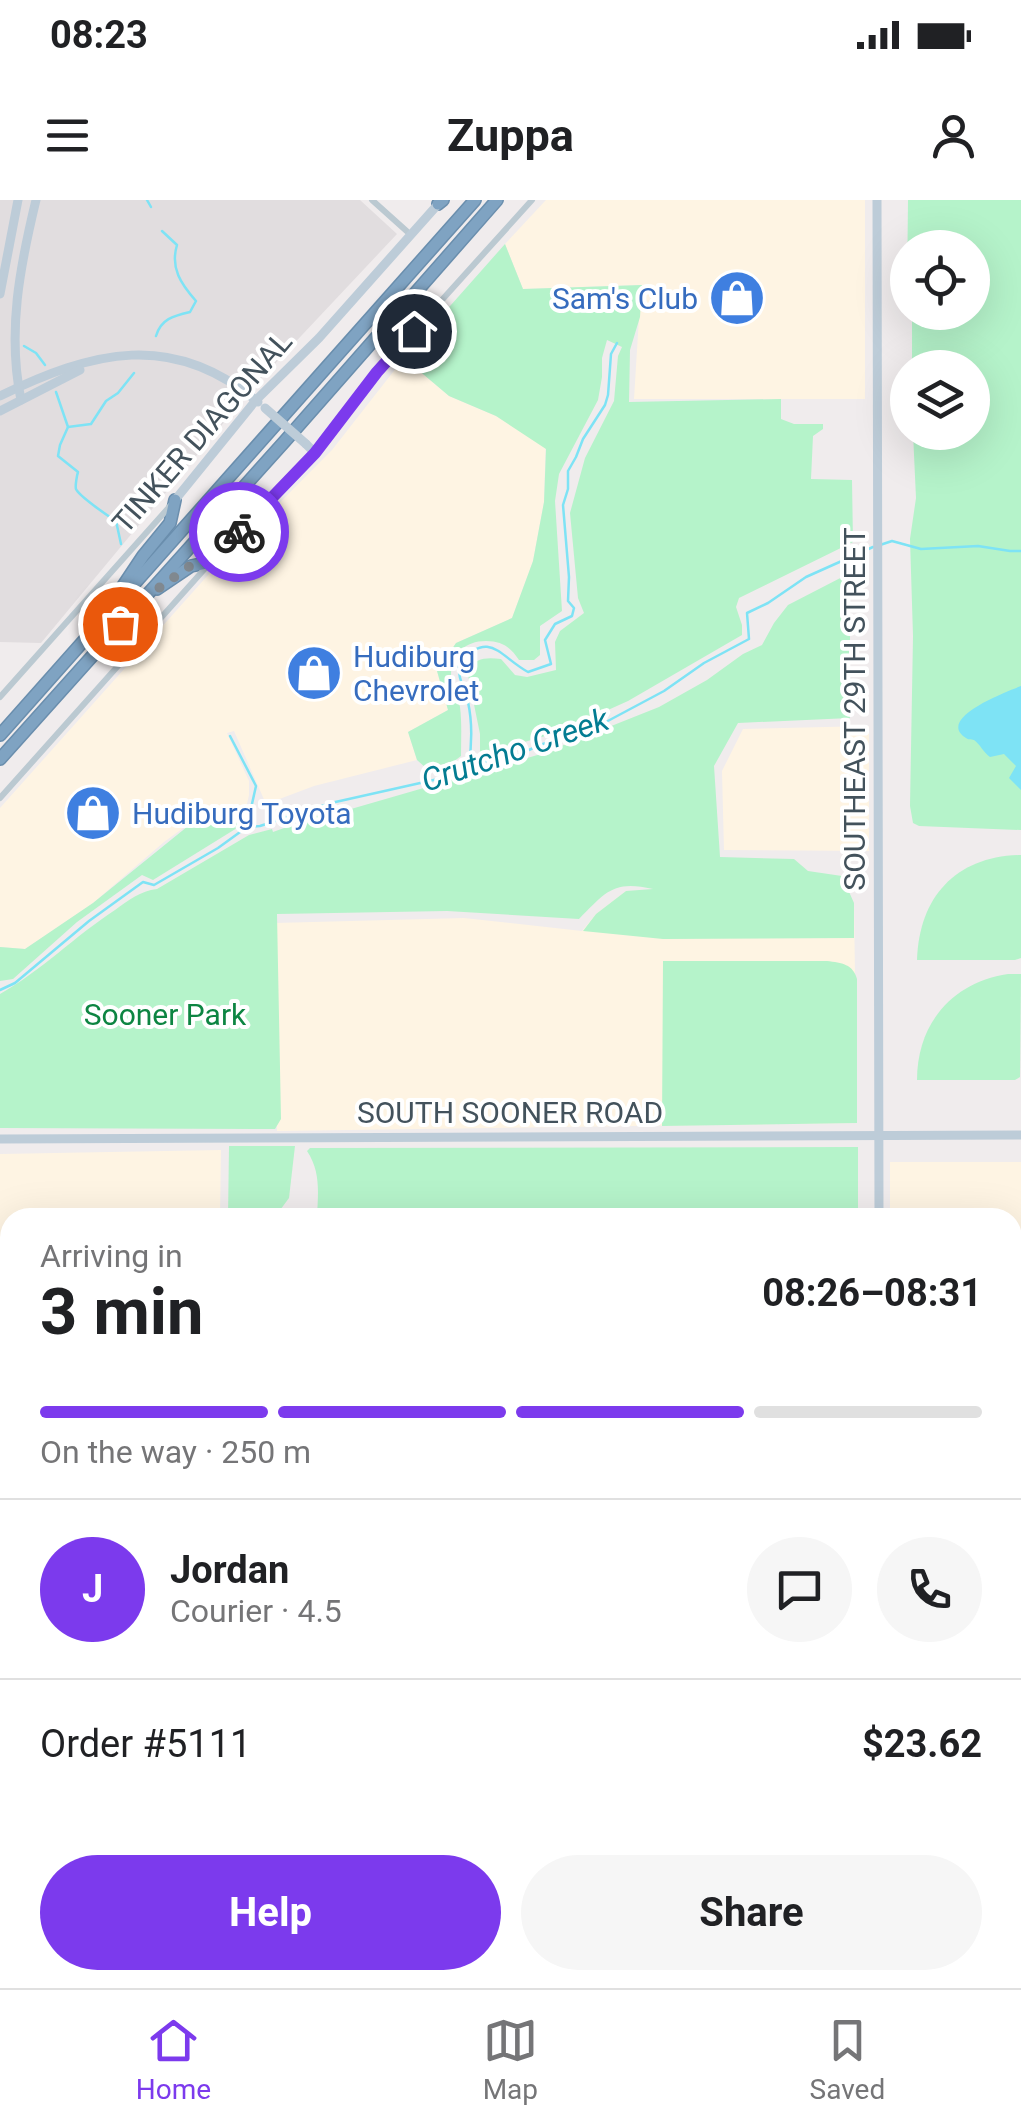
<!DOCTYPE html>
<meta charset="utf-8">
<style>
body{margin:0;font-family:Roboto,sans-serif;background:#f6f6f6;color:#202124;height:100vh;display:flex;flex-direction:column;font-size:38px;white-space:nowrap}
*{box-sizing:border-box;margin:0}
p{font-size:32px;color:#757577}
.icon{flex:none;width:55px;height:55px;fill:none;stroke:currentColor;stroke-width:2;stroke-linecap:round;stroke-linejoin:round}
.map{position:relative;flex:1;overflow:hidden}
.drawer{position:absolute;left:0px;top:1008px;width:1022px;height:782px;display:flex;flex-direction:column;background:#fff;border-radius:30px 30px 0 0;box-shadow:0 10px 40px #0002}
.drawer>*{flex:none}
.controls{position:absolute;left:890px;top:30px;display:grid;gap:20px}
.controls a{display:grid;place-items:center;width:100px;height:100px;border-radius:50%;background:#fff;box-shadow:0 10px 40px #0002;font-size:50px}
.pin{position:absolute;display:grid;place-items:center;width:85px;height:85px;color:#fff;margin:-42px;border:5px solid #fff;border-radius:50%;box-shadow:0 2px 10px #0007}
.courier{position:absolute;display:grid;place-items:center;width:100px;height:100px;margin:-50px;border:8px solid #7c3aed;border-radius:50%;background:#fff;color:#222;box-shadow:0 2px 12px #0007}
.overview em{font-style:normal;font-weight:700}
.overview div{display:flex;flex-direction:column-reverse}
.overview{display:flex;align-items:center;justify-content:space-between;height:170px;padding:0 40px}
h1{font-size:65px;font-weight:700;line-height:75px}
.bar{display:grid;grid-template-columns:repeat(4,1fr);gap:15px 10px;align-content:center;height:120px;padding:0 40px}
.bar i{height:12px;border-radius:8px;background:#e0e0e0}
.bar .active{background:#7c3aed}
.bar p{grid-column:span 4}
.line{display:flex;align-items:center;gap:25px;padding:0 40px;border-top:2px solid #e0e0e0}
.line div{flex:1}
.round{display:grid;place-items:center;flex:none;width:105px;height:105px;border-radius:52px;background:#f6f6f6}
.button{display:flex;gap:20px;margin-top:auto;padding:20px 40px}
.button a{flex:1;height:115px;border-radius:60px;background:#7c3aed;color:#fff;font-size:40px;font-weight:700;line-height:115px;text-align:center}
.button a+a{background:#f6f6f6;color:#202124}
.status{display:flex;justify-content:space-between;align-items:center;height:70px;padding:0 50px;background:#fff;direction:ltr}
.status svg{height:28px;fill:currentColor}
header{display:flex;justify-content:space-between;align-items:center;height:130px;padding:0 40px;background:#fff;font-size:45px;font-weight:700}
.tabs{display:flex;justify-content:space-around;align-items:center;height:140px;border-top:2px solid #e0e0e0;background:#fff;font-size:28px;color:#757577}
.tabs a{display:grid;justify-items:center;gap:5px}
.tabs .active{color:#7c3aed}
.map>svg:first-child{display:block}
</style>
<div class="status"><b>08:23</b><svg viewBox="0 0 49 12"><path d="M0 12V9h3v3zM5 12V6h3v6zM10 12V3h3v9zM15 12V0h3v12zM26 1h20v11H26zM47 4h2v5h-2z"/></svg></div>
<header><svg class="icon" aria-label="menu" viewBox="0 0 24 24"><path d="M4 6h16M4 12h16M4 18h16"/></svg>Zuppa<svg class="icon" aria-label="person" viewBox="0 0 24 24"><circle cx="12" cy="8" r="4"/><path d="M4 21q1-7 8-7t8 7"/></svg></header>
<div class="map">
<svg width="1021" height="1788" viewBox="0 0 1021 1788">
<rect width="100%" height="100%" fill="#f0eced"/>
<g fill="#fef4e3">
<path d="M546 0H865V199H634L641 85 523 89 505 44Z"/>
<path d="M404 158 449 196 496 216 523 232 546 233 544 302 533 361 512 418 456 443 437 471 448 510 408 532 417 560 314 586 266 604 234 531 227 533 249 581V595L246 608 197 618 164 642 93 703 25 749 0 747V608L209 374 332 250Z"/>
<path d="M869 526V651L724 650 722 571 743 529Z"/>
<path d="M626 691 854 703 857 923 277 931 275 723 464 718 582 731 596 714Z"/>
<path d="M221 950 220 1017 10 1018V1086L1 1087 0 1184V954Z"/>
<path d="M890 962H1021V1114H1013L1012 1018H890Z"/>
<path d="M1012 1292 1021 1301V1446H1013Z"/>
</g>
<g fill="#e1dddf">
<path d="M0 0H360L397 34 255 185 41 443 0 442Z"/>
<rect x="0" y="1203" width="10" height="269"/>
</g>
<g fill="#b5f3ca">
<path d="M908 0H1021V630L919 626 913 623 910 606 913 436 910 339 916 298 913 233 972 232V168L912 167V113L972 112V48H908L907 93V91Z"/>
<path d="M505 44 523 89 642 85 640 117 630 150 629 202 781 199V219L794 224H823V229L813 236 811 279 852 280 853 342 739 398 736 407 742 425V435L628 501 559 532 480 555V534L467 470C476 458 486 457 501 459L515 475 527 477 556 470 555 442 560 431 584 413 578 398 570 313 585 258 614 201 618 156 622 147 607 140 602 158V177L598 200 559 274 555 301 562 411 540 426V455L534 460H519C510 447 502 441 486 441 465 441 451 454 451 476 452 487 458 497 460 507 462 523 461 540 461 556L453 562 426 568 417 560 408 532 448 510 437 471 456 443 512 418 533 361 544 302 546 249 496 216 449 196 404 158Z"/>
<path d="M850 373V518L738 523 714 566 720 657 794 659 808 671 842 676 854 703V738L663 739 583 731 596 714 626 691 653 689C613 680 606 692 579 719L447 711 277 714 281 919 275 929 0 928V794C41 771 75 736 115 710 129 700 140 691 157 689L249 635 272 629 273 632 334 610 351 609 541 554 659 507 707 480 743 454 762 445 774 423 788 405Z"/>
<path d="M246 608 236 620 237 628 153 680 142 675 77 722 13 779 0 781V747L25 749 93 703 198 618Z"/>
<path d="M1021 655V758L1015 760H917C919 696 957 656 1021 655Z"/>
<path d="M663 761H827C842 763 853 764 857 779V923L662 926Z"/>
<path d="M1008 774H1021L1020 877 1015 880H917C917 823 953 782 1008 774Z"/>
<path d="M229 946H295L289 998 275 1017H228Z"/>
<path d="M858 947V1018L317 1017C318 993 321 972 307 951L310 948Z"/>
<path d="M1013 1114H1021V1273L1013 1264Z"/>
</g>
<path fill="#7ee3f5" d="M1021 486V590L1009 578 1016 566 1004 554 990 557C983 552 980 544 974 540 971 539 968 540 966 538 934 518 1011 490 1021 486Z"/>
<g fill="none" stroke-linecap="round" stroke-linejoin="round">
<g stroke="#7ee3f5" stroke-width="2.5">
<path d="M147 0 151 7"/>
<path d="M156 136C161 119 173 116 190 112L196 101C181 84 170 68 177 45L162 31"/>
<path d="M24 146 36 153 45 165"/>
<path d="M56 192 68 227"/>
<path d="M121 344 116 321C108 316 79 296 76 289 75 286 77 275 78 272L58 256 60 245 68 227 91 224 106 201 118 193 134 173"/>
<path d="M880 345 892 341 921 349 978 346 1010 351H1021"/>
<path d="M230 536 256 586 247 626"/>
<path d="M468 569C472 546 473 525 468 502 464 484 458 483 459 462 491 430 499 456 528 472L551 464 545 440 555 424 572 416 574 408 568 401 569 377 563 305 568 289V271L576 257 583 239 605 205 608 195 611 154 617 143"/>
<path d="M0 790 15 783 89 721 143 682 154 685 218 648 247 627 260 626 331 603 447 577 459 571H468L480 562 511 558 540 545 604 523 664 491 704 463 749 439 747 413 768 403 806 377 873 347"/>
<path d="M1012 1276 1021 1286"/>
</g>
<g stroke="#6a8ead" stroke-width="14">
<g id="highway">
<path d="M438 4 443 0"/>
<path d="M157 389 191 366 211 362"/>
<path d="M119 392 143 356 170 323 175 300"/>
<path d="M0 535 475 0"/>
<path d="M0 559 285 241 497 0"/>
</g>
</g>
<g stroke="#bbc9d1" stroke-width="6">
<path d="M372 0 411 35"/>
<path d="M315 253 377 172 532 0"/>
<path d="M0 497 171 305"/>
<path d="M0 598 209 364"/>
<path d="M0 1518H10"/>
<path d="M0 1611H10"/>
<path d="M0 1704H10"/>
<path d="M432 1780V1788"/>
<path d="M545 1780 546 1788"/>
<path d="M659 1780V1788"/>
<path d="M91 1788V1780"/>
<path d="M205 1788V1780"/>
<path d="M318 1788V1780"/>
<path d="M761 1788V1780"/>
</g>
<g stroke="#bdccd8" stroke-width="9">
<path d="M877 0 879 1018"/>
<path d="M0 94 18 0"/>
<path d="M0 196C93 151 172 130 258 202"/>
<path d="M21 200C7 132 20 66 36 0"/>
<path d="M0 211 80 170"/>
<path d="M175 300 256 200 319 138 440 2"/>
<path d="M211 362 315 253 306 244"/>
<path d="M0 939 1021 935"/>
<path d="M1012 1454H1021"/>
<path d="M879 1780V1788"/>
</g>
<use href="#highway" stroke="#7fa3c2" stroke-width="11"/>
<path stroke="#bdccd8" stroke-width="9" d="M265 208 306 244"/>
</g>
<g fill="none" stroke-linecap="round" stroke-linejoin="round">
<path stroke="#80888f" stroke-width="10" stroke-dasharray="0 18" d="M120 424 142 400 190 366 211 362 239 332"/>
<path stroke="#7c3aed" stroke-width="12" d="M239 332 315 253 377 172 414 131"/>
</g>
<defs>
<g id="shop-disc" transform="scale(2.875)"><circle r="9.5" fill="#3f7fe0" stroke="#fff"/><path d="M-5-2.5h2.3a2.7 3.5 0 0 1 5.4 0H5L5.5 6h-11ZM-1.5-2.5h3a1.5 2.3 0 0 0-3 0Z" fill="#fff"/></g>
</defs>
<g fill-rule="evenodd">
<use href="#shop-disc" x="737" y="98"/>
<use href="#shop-disc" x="314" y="473"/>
<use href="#shop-disc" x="93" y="613"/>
</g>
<g text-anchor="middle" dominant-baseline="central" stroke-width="8" stroke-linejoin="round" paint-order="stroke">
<g font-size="30" fill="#366cbe" stroke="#fff" text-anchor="start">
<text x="698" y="98" text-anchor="end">Sam's Club</text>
<text x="353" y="456">Hudiburg<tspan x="353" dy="34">Chevrolet</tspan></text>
<text x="132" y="613">Hudiburg Toyota</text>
</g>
<g font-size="30" fill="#43525c" stroke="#fff">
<text transform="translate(202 232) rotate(-49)">TINKER DIAGONAL</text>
<text transform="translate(854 509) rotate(-90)">SOUTHEAST 29TH STREET</text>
<text x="510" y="912">SOUTH SOONER ROAD</text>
</g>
<g font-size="30" fill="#0d8542" stroke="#fff">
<text x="165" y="814">Sooner Park</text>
</g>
<g font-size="32" font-style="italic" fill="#037c92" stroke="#fff">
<text transform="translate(515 550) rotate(-19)">Crutcho Creek</text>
</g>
</g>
</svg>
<div class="controls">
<a><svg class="icon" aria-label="locate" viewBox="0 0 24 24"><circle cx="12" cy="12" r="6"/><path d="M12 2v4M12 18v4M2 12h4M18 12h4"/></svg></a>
<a><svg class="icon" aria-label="layers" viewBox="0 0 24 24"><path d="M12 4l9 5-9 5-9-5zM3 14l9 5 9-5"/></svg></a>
</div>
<div class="pin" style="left:120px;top:424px;background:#ea580c"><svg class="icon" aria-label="bag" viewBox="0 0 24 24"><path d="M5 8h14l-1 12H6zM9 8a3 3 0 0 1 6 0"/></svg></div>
<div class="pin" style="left:414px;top:131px;background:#1f2937"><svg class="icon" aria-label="home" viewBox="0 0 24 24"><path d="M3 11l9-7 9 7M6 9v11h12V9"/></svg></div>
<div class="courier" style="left:239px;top:332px"><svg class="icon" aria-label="bike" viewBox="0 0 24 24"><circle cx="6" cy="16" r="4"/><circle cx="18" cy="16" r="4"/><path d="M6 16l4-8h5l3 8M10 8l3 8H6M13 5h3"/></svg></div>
<section class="drawer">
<div class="overview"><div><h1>3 min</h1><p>Arriving in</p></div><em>08:26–08:31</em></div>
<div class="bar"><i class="active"></i><i class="active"></i><i class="active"></i><i></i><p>On the way · 250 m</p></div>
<div class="line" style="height:180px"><b class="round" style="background:#7c3aed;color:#fff">J</b><div><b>Jordan</b><p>Courier · 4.5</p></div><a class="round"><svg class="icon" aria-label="chat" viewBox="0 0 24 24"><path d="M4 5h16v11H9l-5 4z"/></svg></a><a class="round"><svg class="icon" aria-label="phone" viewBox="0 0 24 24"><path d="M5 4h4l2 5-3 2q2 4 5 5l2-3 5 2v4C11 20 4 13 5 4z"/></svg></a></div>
<div class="line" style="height:130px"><div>Order #5111</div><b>$23.62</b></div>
<div class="button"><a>Help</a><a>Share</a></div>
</section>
</div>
<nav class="tabs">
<a class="active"><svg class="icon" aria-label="home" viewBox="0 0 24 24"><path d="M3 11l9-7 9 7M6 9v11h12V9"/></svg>Home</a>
<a><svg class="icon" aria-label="map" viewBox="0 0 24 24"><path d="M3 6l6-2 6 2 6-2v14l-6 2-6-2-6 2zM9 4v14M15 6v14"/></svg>Map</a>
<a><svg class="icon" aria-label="saved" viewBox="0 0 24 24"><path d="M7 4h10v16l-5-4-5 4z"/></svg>Saved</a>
</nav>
